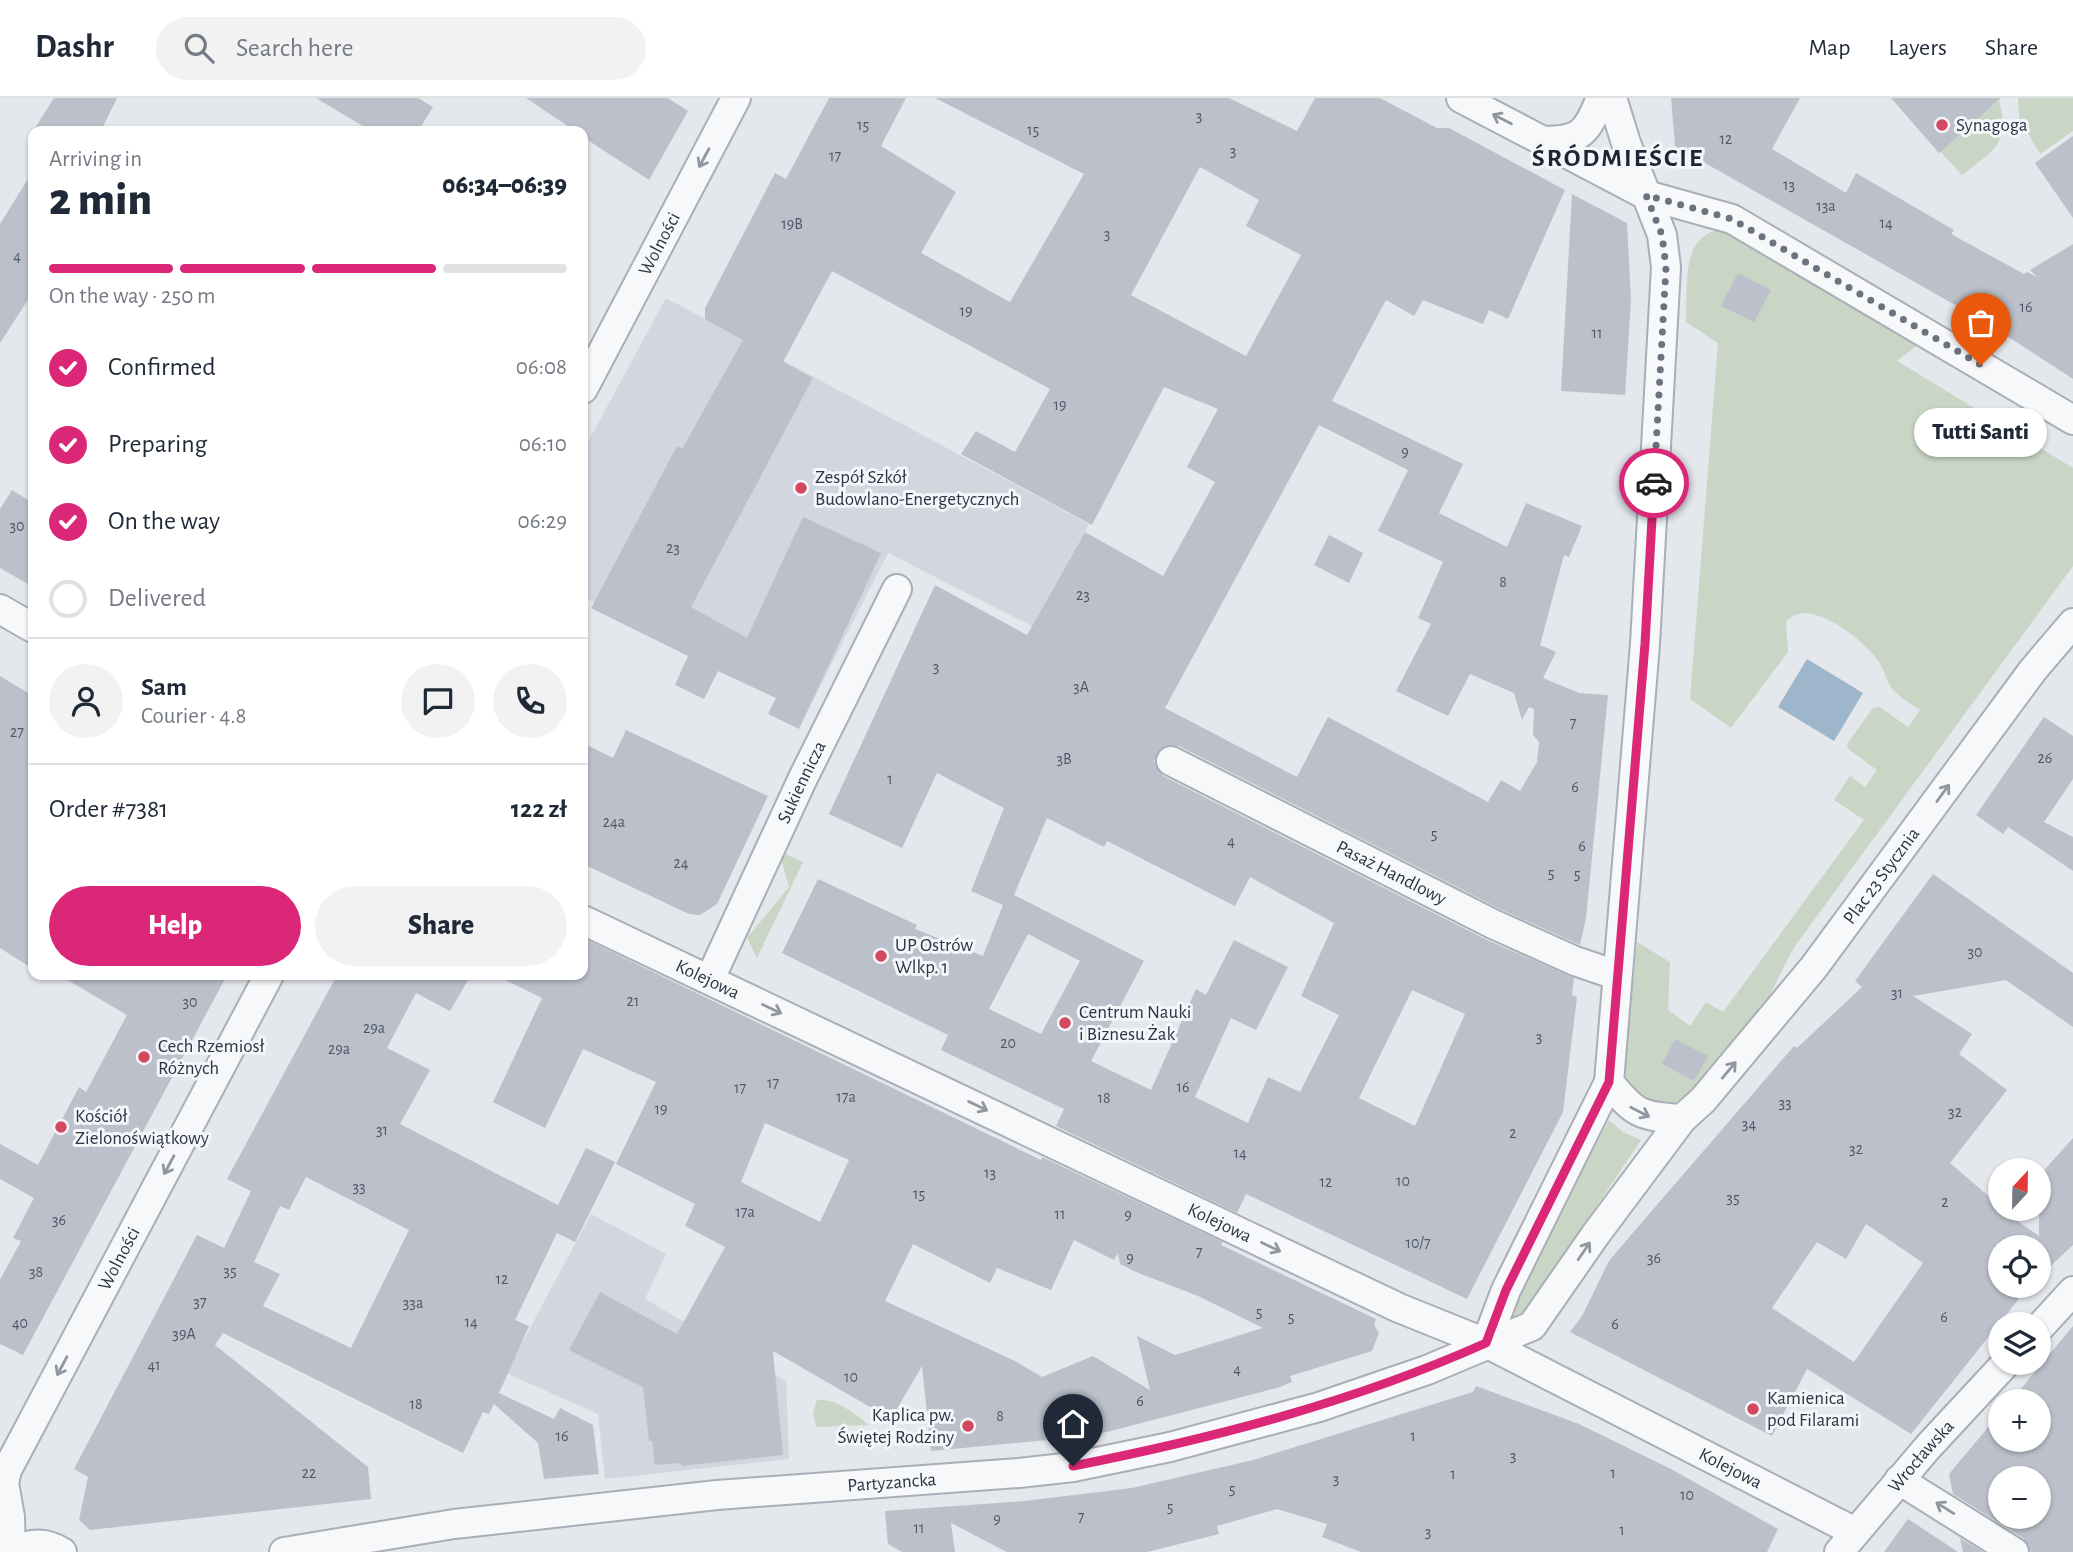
<!DOCTYPE html>
<meta charset="utf-8">
<style>
body{margin:0;font-family:"Alegreya Sans",sans-serif;background:#f2f2f3;color:#1f2937;height:100vh;display:flex;flex-direction:column;font-size:26px;white-space:nowrap}
*{box-sizing:border-box;margin:0}
p{font-size:23px;color:#747a83}
.icon{flex:none;width:38px;height:38px;fill:none;stroke:currentColor;stroke-width:2;stroke-linecap:round;stroke-linejoin:round}
.map{position:relative;flex:1;overflow:hidden}
.panel{position:absolute;left:28px;top:28px;width:560px;height:854px;display:flex;flex-direction:column;background:#fff;border-radius:14px;box-shadow:0 2px 5px #0004}
.panel>*{flex:none}
.needle{width:46px;rotate:22deg}
.fabs{position:absolute;left:1988px;top:1060px;display:grid;gap:14px}
.fabs a{display:grid;place-items:center;width:63px;height:63px;border-radius:50%;background:#fff;box-shadow:0 2px 5px #0004;font-size:35px}
.pin{position:absolute;display:grid;place-items:center;width:60px;height:60px;color:#fff;margin:-72px -30px;border-radius:50% 50% 50% 0;rotate:-45deg;box-shadow:0 0 7px #0007}
.pin .icon{rotate:45deg}
.courier{position:absolute;display:grid;place-items:center;width:70px;height:70px;margin:-35px;border:5px solid #db2777;border-radius:50%;background:#fff;color:#222;box-shadow:0 2px 9px #0007}
.bubble{position:absolute;height:49px;border-radius:24px;background:#fff;box-shadow:0 2px 5px #0004;font-size:23px;font-weight:800;line-height:49px;text-align:center}
.headline em{font-style:normal;font-weight:800}
.headline div{display:flex;flex-direction:column-reverse}
.headline{display:flex;align-items:center;justify-content:space-between;height:119px;padding:0 21px}
h1{font-size:46px;font-weight:800;line-height:52px}
.bar{display:grid;grid-template-columns:repeat(4,1fr);gap:10px 7px;align-content:center;height:84px;padding:0 21px}
.bar i{height:9px;border-radius:5px;background:#e0e1e3}
.bar .current{background:#db2777}
.bar p{grid-column:span 4}
.line{display:flex;align-items:center;gap:18px;padding:0 21px;border-top:2px solid #e0e1e3}
.line div{flex:1}
.round{display:grid;place-items:center;flex:none;width:74px;height:74px;border-radius:37px;background:#f2f2f3}
ol{padding:0 21px;list-style:none}
li{display:flex;align-items:center;gap:21px;height:77px}
li p{margin-inline-start:auto}
li .icon{padding:7px;border-radius:50%;background:#db2777;color:#fff;stroke-width:4}
li:last-child{color:#747a83}
li i{width:38px;height:38px;border:4px solid #e0e1e3;border-radius:50%}
.cta{display:flex;gap:14px;margin-top:auto;padding:14px 21px}
.cta a{flex:1;height:80px;border-radius:42px;background:#db2777;color:#fff;font-size:28px;font-weight:800;line-height:80px;text-align:center}
.cta a+a{background:#f2f2f3;color:#1f2937}
header{display:flex;align-items:center;gap:42px;box-sizing:border-box;height:98px;padding:0 35px;background:#fff;border-bottom:2px solid #e0e1e3}
header strong{font-size:33px}
nav{display:flex;gap:38px;margin-inline-start:auto;font-size:24px}
.search{width:490px;height:63px;background:#f2f2f3;display:flex;align-items:center;gap:18px;box-sizing:border-box;padding:0 24px;border-radius:38px;color:#747a83;font-size:26px}
.map>svg:first-child{display:block}
</style>
<header>
<strong>Dashr</strong>
<div class="search"><svg class="icon" aria-label="search" viewBox="0 0 24 24"><circle cx="10" cy="10" r="6"/><path d="M15 15l6 6"/></svg>Search here</div>
<nav><a>Map</a><a>Layers</a><a>Share</a></nav>
</header>
<div class="map">
<svg width="2073" height="1454" viewBox="0 0 2073 1454">
<rect width="100%" height="100%" fill="#e4e7ec"/>
<g fill="#d2d6de">
<path d="M666 200 1089 426 1032 528 888 455 807 614 583 498V353Z"/>
<path d="M591 1116 666 1156 645 1201 786 1283 789 1361 605 1381 598 1316 506 1275Z"/>
</g>
<g fill="#c9d6c5">
<path d="M2018 0H2073V33L2040 56 2019 20Z"/>
<path d="M1999 2C2010 47 1995 51 1962 77L1940 53Z"/>
<path d="M1724 131 1920 245 1897 263 2073 370V468L1795 848C1784 867 1776 886 1766 905 1756 922 1741 936 1729 951 1701 986 1655 1046 1623 976L1637 844 1670 864 1668 912 1690 928 1706 904 1723 914 1864 722 1834 702 1850 678 1865 689 1877 672 1848 651 1847 646 1873 610 1880 609 1908 629 1920 612C1912 606 1901 600 1894 593 1887 586 1885 573 1879 564 1865 543 1808 496 1786 524L1788 554 1731 630 1690 601 1718 245 1686 224C1688 190 1679 135 1724 131Z"/>
<path d="M779 753 803 764 757 860 747 840 789 789Z"/>
<path d="M1609 1022 1623 1034 1641 1042 1520 1223 1508 1226 1505 1216Z"/>
<path d="M817 1302C837 1300 854 1316 869 1327L816 1329 813 1315Z"/>
</g>
<path fill="#9eb6cc" d="M1807 561 1863 595 1834 643 1778 609Z"/>
<g fill="#bbc0ca" fill-rule="evenodd">
<path d="M54 0H117L101 33H33Z"/>
<path d="M316 0H418L433 9 418 33H371Z"/>
<path d="M526 0H668L688 13 649 82 583 39V33H575Z"/>
<path d="M829 0H906L881 48 956 94 921 155 1010 204 1084 76 935 0H1229L1297 33 1315 0H1380L1437 30H1449L1565 92 1508 221 1489 212 1483 226 1423 202 1414 218 1386 202 1332 303 1463 366 1439 415 1507 449 1526 405 1582 428 1569 459 1564 457 1540 547 1556 554 1543 580 1579 595 1608 597 1586 820 1580 847 1500 811 1179 648 1163 649 1154 663 1163 678 1485 841 1574 880 1572 897 1577 899 1563 1014 1467 1201 1246 1096 1237 1115 1056 1028 1064 1011 941 952 948 937 782 855 818 781 917 827 915 831 983 858 1003 807 971 793 1004 710 937 675 902 750 829 716 935 487 1027 537 1085 434 1163 478 1215 384 1187 369 1218 311 1164 289 1092 427 961 356 976 333 1015 354 1050 291 832 173 783 264 813 280 691 509 747 540 803 419 881 455 799 631 768 616 776 600 718 573 704 601 675 587 688 558 591 510 677 348 682 351 743 242 705 221V210L775 75 786 81ZM1200 69 1259 102 1246 128 1301 157 1246 258 1131 197ZM1319 327 1408 372 1378 433 1443 464 1418 520 1431 526 1396 593 1448 618 1470 576 1514 595 1522 622 1529 609 1534 611 1533 637 1539 644 1537 664 1520 693 1501 682 1488 704 1328 619 1297 679 1165 610ZM1047 720 1104 749 1107 743 1235 808 1250 779 1334 825 1301 898 1339 917 1300 994 1268 979 1248 1025 1195 999 1231 920 1256 932 1288 869 1234 842 1206 897 1196 891 1151 992 1091 963 1144 863 1014 797ZM1028 836 1080 863 1041 936 989 911ZM1412 892 1465 916 1415 1028 1359 1000Z"/>
<path d="M1671 0H1800L1772 51 1846 95 1856 75 1954 132 1951 136 2024 176 2027 174 2037 179 2030 172 2073 146V281L1987 225 1675 48Z"/>
<path d="M1891 0H2001L1939 55Z"/>
<path d="M2073 38V120L2035 65Z"/>
<path d="M33 73V194L0 245V126Z"/>
<path d="M1572 96 1627 125 1631 201 1625 297 1561 293Z"/>
<path d="M1738 175 1771 192 1754 224 1721 208Z"/>
<path d="M12 392 33 405V489L0 470V411Z"/>
<path d="M1329 437 1363 455 1349 485 1314 467Z"/>
<path d="M0 578 33 598V871L0 850Z"/>
<path d="M2044 619 2073 638V681L2044 724 2073 739V773L2008 729 2003 736 1976 717Z"/>
<path d="M626 632 768 698 717 806 700 817 689 816 583 766V645L613 660Z"/>
<path d="M1933 776 2073 875V929L2006 882 1913 898 1972 936 1959 956 2007 992 1950 1065 2000 1108V1111L2039 1138V1078L2073 1040V1147L2039 1179V1150H2000V1188H2029L1911 1336 1807 1271 1772 1338 1570 1234 1582 1218 1609 1163 1631 1137 1794 948 1797 950 1862 889 1855 883ZM1866 1126 1923 1165 1854 1264 1772 1210 1817 1144 1846 1161Z"/>
<path d="M583 840 1041 1062 1042 1059 1223 1144 1221 1147 1376 1221 1374 1227 1379 1235 1372 1253 1290 1278 1292 1284 1277 1290 1091 1338 931 1353 922 1268 891 1321 773 1253 783 1357 681 1368V1365L655 1367 652 1343H649L643 1289 569 1252 600 1194 677 1236 725 1149 685 1128 695 1106 616 1066 656 984 583 951 545 1030 493 1004 542 900 495 877H583ZM765 1025 849 1062 820 1124 741 1084ZM1074 1142 1114 1162 1118 1155 1120 1166 1136 1174 1198 1198 1263 1230 1175 1257 1137 1238 1150 1292 1093 1258 1042 1279 1013 1262 885 1203 913 1146 990 1185 997 1170 1051 1192Z"/>
<path d="M59 877H227L23 1257 0 1246V1182L21 1143 13 1140 34 1100 0 1081V1046L38 1067 79 989 86 994 127 917Z"/>
<path d="M337 877H471L450 913 416 895 387 950 430 972 400 1026 558 1107 586 1050 615 1064 575 1144 557 1135 515 1222 529 1228 499 1295 554 1321 560 1310 593 1327 599 1376 544 1381 538 1345 494 1306 489 1316 483 1314 463 1355 223 1235 215 1247 368 1369 371 1401 90 1432 79 1422 88 1379 74 1371 197 1137 224 1150 251 1093 227 1081ZM306 1079 409 1132 351 1250 263 1208 280 1176 254 1164 280 1108 289 1112Z"/>
<path d="M1675 941 1708 958 1694 983 1662 966Z"/>
<path d="M2073 1228V1454H2031L2023 1440 1953 1396 1949 1376 2000 1315V1342H2039V1304H2010ZM2000 1381H2039V1419H2000Z"/>
<path d="M1476 1288 1579 1326 1671 1371 1778 1431 1767 1454H1361L1322 1439 1327 1426 1277 1411 1217 1428 1219 1436 1147 1454H1007L951 1425 955 1454H902L888 1446 885 1413 1024 1403 1132 1390 1253 1362 1473 1294Z"/>
<path d="M1908 1421 1958 1454H1884Z"/>
<path d="M1960 1440 1983 1454H1963Z"/>
</g>
<g fill="none" stroke-linecap="round" stroke-linejoin="round">
<g stroke="#a9aeb7" stroke-width="32">
<g id="street">
<path d="M1461 0 1646 97 1732 121 2073 322"/>
<path d="M1544 43C1583 43 1587 33 1601 0"/>
<path id="s1" d="M583 291 736 0"/>
<path d="M0 511 33 530"/>
<path id="s2" d="M1171 663 1493 826 1575 863 1616 877"/>
<path id="s3" d="M583 822 1399 1210 1486 1245 1855 1434"/>
<path id="s4" d="M710 881 802 682 897 491"/>
<path d="M1609 984C1635 1017 1641 1018 1682 1021"/>
<path d="M2039 1230 2073 1193"/>
<path d="M1486 1245 1506 1192 1609 984 1645 546 1666 169 1662 137 1626 45 1612 0"/>
<path d="M1899 1382 2014 1454"/>
<path id="s5" d="M11 1454 10 1419 4 1385 7 1372 269 877"/>
<path d="M13 1454C31 1444 45 1444 62 1454"/>
<path id="s6" d="M284 1454 454 1426 717 1397 1019 1375 1073 1369 1170 1349 1319 1309 1427 1272 1532 1228 1596 1136 1682 1021 1703 1002 1814 869 2033 572 2073 525"/>
<path id="s7" d="M1839 1454 1928 1349 2006 1265"/>
</g>
</g>
<use href="#street" stroke="#f7f8fa" stroke-width="28"/>
</g>
<defs><path id="oneway-shaft" d="M-6 0H5M1.5-3L5.5 0L1.5 3" fill="none" stroke-width="1.6" stroke-linecap="round" stroke-linejoin="round" transform="scale(1.75)"/></defs>
<g stroke="#9196a0">
<use href="#oneway-shaft" transform="translate(1502 21) rotate(-153)"/>
<use href="#oneway-shaft" transform="translate(704 60) rotate(118)"/>
<use href="#oneway-shaft" transform="translate(1943 695) rotate(-54)"/>
<use href="#oneway-shaft" transform="translate(772 911) rotate(26)"/>
<use href="#oneway-shaft" transform="translate(1729 972) rotate(-50)"/>
<use href="#oneway-shaft" transform="translate(978 1008) rotate(26)"/>
<use href="#oneway-shaft" transform="translate(1640 1014) rotate(27)"/>
<use href="#oneway-shaft" transform="translate(169 1067) rotate(118)"/>
<use href="#oneway-shaft" transform="translate(1271 1149) rotate(26)"/>
<use href="#oneway-shaft" transform="translate(1584 1153) rotate(-56)"/>
<use href="#oneway-shaft" transform="translate(62 1268) rotate(118)"/>
<use href="#oneway-shaft" transform="translate(1945 1410) rotate(-148)"/>
</g>
<g fill="none" stroke-linecap="round" stroke-linejoin="round">
<path stroke="#6c737f" stroke-width="7" stroke-dasharray="0 12.6" d="M1654 385 1666 169 1662 137 1646 97 1732 121 1981 267"/>
<path stroke="#db2777" stroke-width="9" d="M1073 1368C1214 1340 1354 1304 1486 1245L1506 1192 1609 984 1645 546 1654 385"/>
</g>
<g fill="#d3475f" stroke="#f4f6f9" stroke-width="2.5">
<circle cx="1942" cy="27" r="7"/>
<circle cx="801" cy="390" r="7"/>
<circle cx="881" cy="858" r="7"/>
<circle cx="1065" cy="925" r="7"/>
<circle cx="144" cy="959" r="7"/>
<circle cx="61" cy="1029" r="7"/>
<circle cx="1753" cy="1311" r="7"/>
<circle cx="968" cy="1328" r="7"/>
</g>
<g text-anchor="middle" dominant-baseline="central" stroke-width="6" stroke-linejoin="round" paint-order="stroke">
<g font-size="16" fill="#4f5866">
<text x="1199" y="18">3</text>
<text x="863" y="27">15</text>
<text x="1033" y="32">15</text>
<text x="1726" y="41">12</text>
<text x="1233" y="53">3</text>
<text x="835" y="58">17</text>
<text x="1789" y="87">13</text>
<text x="1826" y="108">13a</text>
<text x="1886" y="125">14</text>
<text x="792" y="126">19B</text>
<text x="1107" y="136">3</text>
<text x="17" y="158">4</text>
<text x="2026" y="209">16</text>
<text x="966" y="213">19</text>
<text x="1597" y="235">11</text>
<text x="1060" y="307">19</text>
<text x="1405" y="354">9</text>
<text x="17" y="428">30</text>
<text x="673" y="450">23</text>
<text x="1503" y="484">8</text>
<text x="1083" y="497">23</text>
<text x="936" y="569">3</text>
<text x="1081" y="589">3A</text>
<text x="1573" y="625">7</text>
<text x="17" y="634">27</text>
<text x="2045" y="660">26</text>
<text x="1064" y="661">3B</text>
<text x="890" y="681">1</text>
<text x="1575" y="689">6</text>
<text x="614" y="724">24a</text>
<text x="1434" y="736">5</text>
<text x="1231" y="743">4</text>
<text x="1582" y="748">6</text>
<text x="681" y="765">24</text>
<text x="1551" y="775">5</text>
<text x="1577" y="776">5</text>
<text x="1975" y="854">30</text>
<text x="1897" y="895">31</text>
<text x="633" y="903">21</text>
<text x="190" y="904">30</text>
<text x="374" y="930">29a</text>
<text x="1539" y="939">3</text>
<text x="1008" y="945">20</text>
<text x="339" y="951">29a</text>
<text x="773" y="985">17</text>
<text x="1183" y="989">16</text>
<text x="740" y="990">17</text>
<text x="846" y="999">17a</text>
<text x="1104" y="1000">18</text>
<text x="1785" y="1005">33</text>
<text x="661" y="1011">19</text>
<text x="1955" y="1014">32</text>
<text x="1749" y="1026">34</text>
<text x="382" y="1032">31</text>
<text x="1513" y="1035">2</text>
<text x="1856" y="1051">32</text>
<text x="1240" y="1055">14</text>
<text x="990" y="1075">13</text>
<text x="1403" y="1083">10</text>
<text x="1326" y="1084">12</text>
<text x="359" y="1089">33</text>
<text x="919" y="1096">15</text>
<text x="1733" y="1100">35</text>
<text x="1945" y="1104">2</text>
<text x="745" y="1114">17a</text>
<text x="1060" y="1116">11</text>
<text x="1128" y="1117">9</text>
<text x="59" y="1122">36</text>
<text x="1418" y="1145">10/7</text>
<text x="1199" y="1154">7</text>
<text x="1130" y="1160">9</text>
<text x="1654" y="1160">36</text>
<text x="230" y="1173">35</text>
<text x="36" y="1174">38</text>
<text x="502" y="1181">12</text>
<text x="200" y="1204">37</text>
<text x="413" y="1205">33a</text>
<text x="1259" y="1214">5</text>
<text x="1291" y="1219">5</text>
<text x="1944" y="1219">6</text>
<text x="471" y="1224">14</text>
<text x="20" y="1225">40</text>
<text x="1615" y="1226">6</text>
<text x="184" y="1236">39A</text>
<text x="154" y="1267">41</text>
<text x="1237" y="1271">4</text>
<text x="851" y="1279">10</text>
<text x="1140" y="1303">6</text>
<text x="416" y="1306">18</text>
<text x="1000" y="1318">8</text>
<text x="562" y="1338">16</text>
<text x="1413" y="1338">1</text>
<text x="1513" y="1358">3</text>
<text x="309" y="1375">22</text>
<text x="1613" y="1375">1</text>
<text x="1453" y="1376">1</text>
<text x="1336" y="1381">3</text>
<text x="1232" y="1391">5</text>
<text x="1687" y="1397">10</text>
<text x="1170" y="1409">5</text>
<text x="1081" y="1419">7</text>
<text x="997" y="1421">9</text>
<text x="919" y="1430">11</text>
<text x="1622" y="1432">1</text>
<text x="1428" y="1434">3</text>
</g>
<g font-size="19" fill="#2b3545" stroke="#f4f6f9" text-anchor="start">
<text x="1956" y="27">Synagoga</text>
<text x="815" y="379">Zespół Szkół<tspan x="815" dy="22">Budowlano-Energetycznych</tspan></text>
<text x="895" y="847">UP Ostrów<tspan x="895" dy="22">Wlkp. 1</tspan></text>
<text x="1079" y="914">Centrum Nauki<tspan x="1079" dy="22">i Biznesu Żak</tspan></text>
<text x="158" y="948">Cech Rzemiosł<tspan x="158" dy="22">Różnych</tspan></text>
<text x="75" y="1018">Kościół<tspan x="75" dy="22">Zielonoświątkowy</tspan></text>
<text x="1767" y="1300">Kamienica<tspan x="1767" dy="22">pod Filarami</tspan></text>
<text x="954" y="1317" text-anchor="end">Kaplica pw.<tspan x="954" dy="22">Świętej Rodziny</tspan></text>
</g>
<g font-size="19" fill="#2b3545" stroke="#f4f6f9">
<text stroke="none"><textPath href="#s1" startOffset="164">Wolności</textPath></text>
<text stroke="none"><textPath href="#s4" startOffset="217">Sukiennicza</textPath></text>
<text stroke="none"><textPath href="#s2" startOffset="247">Pasaż Handlowy</textPath></text>
<text stroke="none"><textPath href="#s6" startOffset="1846">Plac 23 Stycznia</textPath></text>
<text stroke="none"><textPath href="#s3" startOffset="138">Kolejowa</textPath></text>
<text stroke="none"><textPath href="#s3" startOffset="705">Kolejowa</textPath></text>
<text stroke="none"><textPath href="#s5" startOffset="322">Wolności</textPath></text>
<text stroke="none"><textPath href="#s7" startOffset="126">Wrocławska</textPath></text>
<text stroke="none"><textPath href="#s3" startOffset="1272">Kolejowa</textPath></text>
<text stroke="none"><textPath href="#s6" startOffset="612">Partyzancka</textPath></text>
</g>
<g font-size="26" font-weight="bold" letter-spacing="2" fill="#1d2636" stroke="#f4f6f9">
<text x="1618" y="60">ŚRÓDMIEŚCIE</text>
</g>
</g>
</svg>
<div class="fabs">
<a><svg class="needle" viewBox="-14 -14 28 28"><path d="M0-13l5 13h-10z" fill="#e53935"/><path d="M0 13l5-13h-10z" fill="#747a83"/></svg></a>
<a><svg class="icon" aria-label="locate" viewBox="0 0 24 24"><circle cx="12" cy="12" r="6"/><path d="M12 2v4M12 18v4M2 12h4M18 12h4"/></svg></a>
<a><svg class="icon" aria-label="layers" viewBox="0 0 24 24"><path d="M12 4l9 5-9 5-9-5zM3 14l9 5 9-5"/></svg></a>
<a>+</a>
<a>−</a>
</div>
<div class="pin" style="left:1981px;top:267px;background:#ea580c"><svg class="icon" aria-label="bag" viewBox="0 0 24 24"><path d="M5 8h14l-1 12H6zM9 8a3 3 0 0 1 6 0"/></svg></div>
<div class="pin" style="left:1073px;top:1368px;background:#1f2937"><svg class="icon" aria-label="home" viewBox="0 0 24 24"><path d="M3 11l9-7 9 7M6 9v11h12V9"/></svg></div>
<div class="courier" style="left:1654px;top:385px"><svg class="icon" aria-label="car" viewBox="0 0 24 24"><path d="M5 17H2v-5l4-1 3-4h7l3 4 3 1v5h-3M9 17h6M6 11h13"/><circle cx="7" cy="17" r="2"/><circle cx="17" cy="17" r="2"/></svg></div>
<div class="bubble" style="left:1914px;top:310px;width:133px">Tutti Santi</div>
<section class="panel">
<div class="headline"><div><h1>2 min</h1><p>Arriving in</p></div><em>06:34–06:39</em></div>
<div class="bar"><i class="current"></i><i class="current"></i><i class="current"></i><i></i><p>On the way · 250 m</p></div>
<ol>
<li><svg class="icon" aria-label="check" viewBox="0 0 24 24"><path d="M5 12l5 5 9-10"/></svg>Confirmed<p>06:08</p></li>
<li><svg class="icon" aria-label="check" viewBox="0 0 24 24"><path d="M5 12l5 5 9-10"/></svg>Preparing<p>06:10</p></li>
<li><svg class="icon" aria-label="check" viewBox="0 0 24 24"><path d="M5 12l5 5 9-10"/></svg>On the way<p>06:29</p></li>
<li><i></i>Delivered</li>
</ol>
<div class="line" style="height:126px"><a class="round"><svg class="icon" aria-label="person" viewBox="0 0 24 24"><circle cx="12" cy="8" r="4"/><path d="M4 21q1-7 8-7t8 7"/></svg></a><div><b>Sam</b><p>Courier · 4.8</p></div><a class="round"><svg class="icon" aria-label="chat" viewBox="0 0 24 24"><path d="M4 5h16v11H9l-5 4z"/></svg></a><a class="round"><svg class="icon" aria-label="phone" viewBox="0 0 24 24"><path d="M5 4h4l2 5-3 2q2 4 5 5l2-3 5 2v4C11 20 4 13 5 4z"/></svg></a></div>
<div class="line" style="height:91px"><div>Order #7381</div><b>122 zł</b></div>
<div class="cta"><a>Help</a><a>Share</a></div>
</section>
</div>
